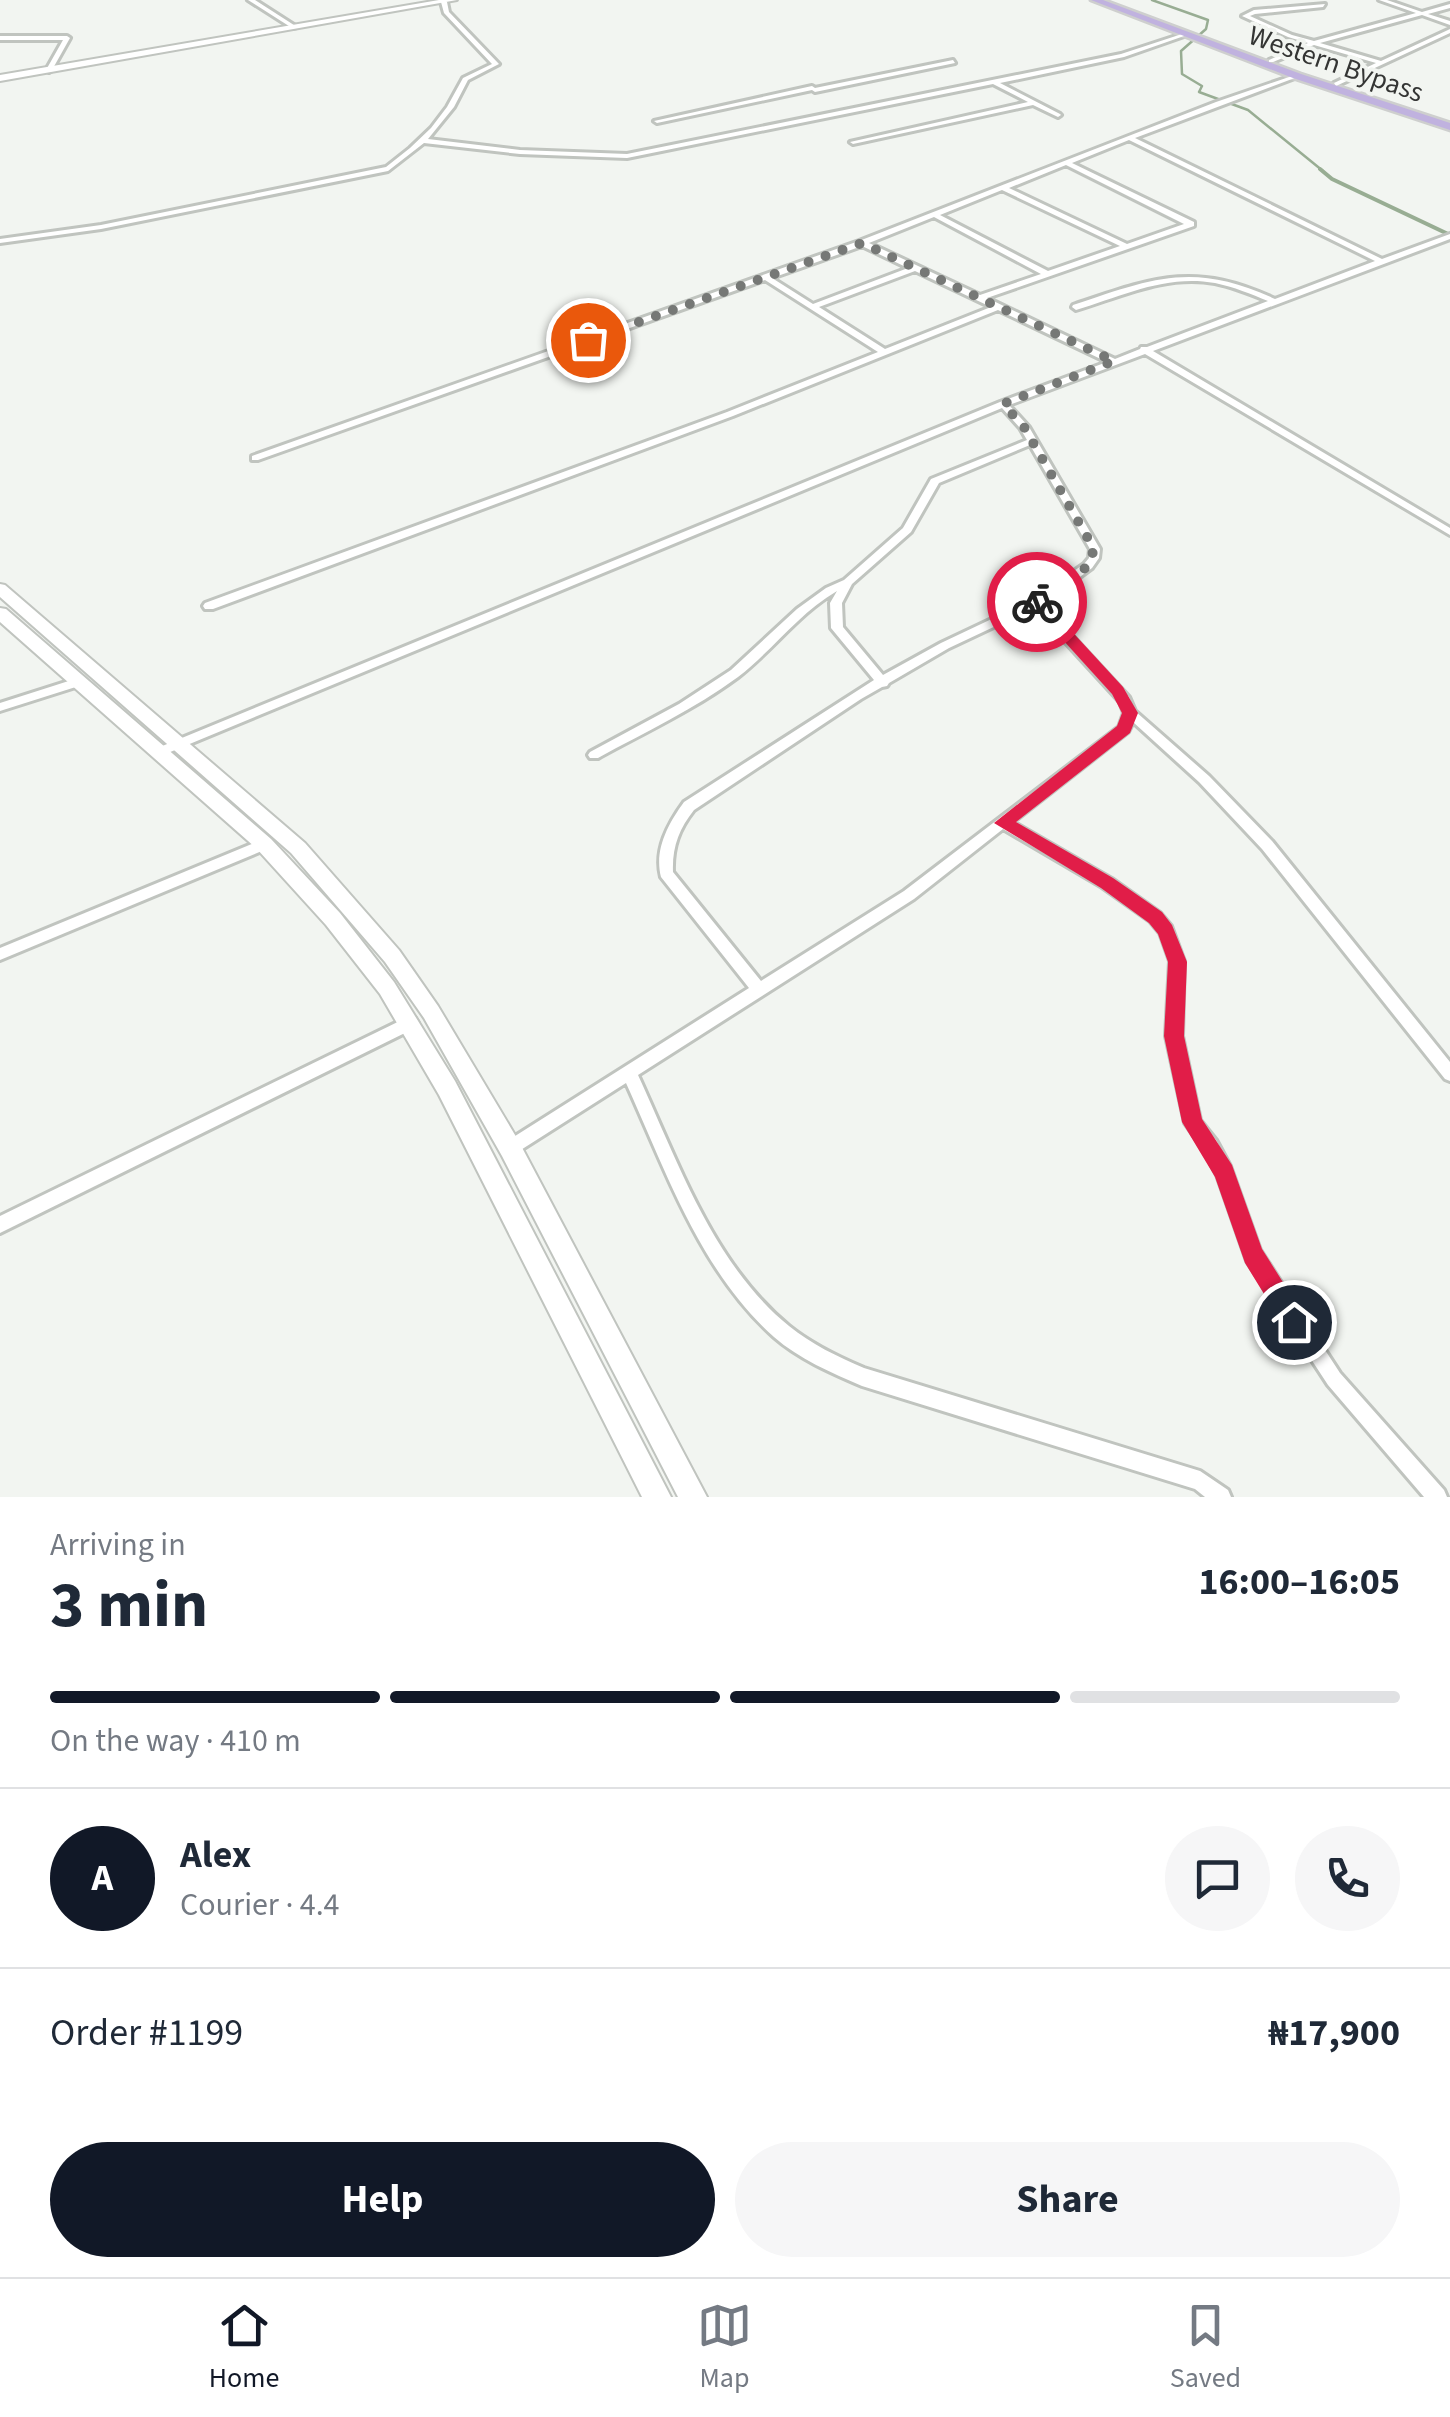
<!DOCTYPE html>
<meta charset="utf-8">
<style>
body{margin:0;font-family:"Source Sans 3",sans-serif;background:#f6f6f7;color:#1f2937;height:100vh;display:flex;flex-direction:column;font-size:38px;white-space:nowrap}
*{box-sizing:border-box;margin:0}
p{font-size:32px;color:#747a83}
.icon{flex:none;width:55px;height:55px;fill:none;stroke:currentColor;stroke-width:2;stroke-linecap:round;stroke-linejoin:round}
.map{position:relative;height:1497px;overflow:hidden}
.details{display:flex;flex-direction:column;background:#fff;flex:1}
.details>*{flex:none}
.pin{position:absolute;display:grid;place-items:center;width:85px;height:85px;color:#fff;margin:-42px;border:5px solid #fff;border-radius:50%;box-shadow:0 2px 10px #0007}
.courier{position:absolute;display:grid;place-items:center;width:100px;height:100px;margin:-50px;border:8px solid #e11d48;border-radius:50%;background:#fff;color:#222;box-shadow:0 2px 12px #0007}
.overview em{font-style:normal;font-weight:700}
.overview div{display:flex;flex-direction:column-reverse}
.overview{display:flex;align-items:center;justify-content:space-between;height:170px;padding:0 50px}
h1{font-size:65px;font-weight:700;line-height:75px}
.bar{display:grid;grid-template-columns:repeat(4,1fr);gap:15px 10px;align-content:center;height:120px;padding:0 50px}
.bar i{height:12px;border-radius:8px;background:#e0e1e3}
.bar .selected{background:#111827}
.bar p{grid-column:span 4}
.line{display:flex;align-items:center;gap:25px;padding:0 50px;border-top:2px solid #e0e1e3}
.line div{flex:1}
.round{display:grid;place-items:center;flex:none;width:105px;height:105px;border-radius:52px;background:#f6f6f7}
.button{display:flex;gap:20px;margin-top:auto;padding:20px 50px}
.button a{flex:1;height:115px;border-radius:60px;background:#111827;color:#fff;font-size:40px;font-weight:700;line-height:115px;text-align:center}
.button a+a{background:#f6f6f7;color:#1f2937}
.menu{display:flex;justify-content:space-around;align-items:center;height:140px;border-top:2px solid #e0e1e3;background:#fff;font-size:28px;color:#747a83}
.menu a{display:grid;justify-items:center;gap:5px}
.menu .selected{color:#111827}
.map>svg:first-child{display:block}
</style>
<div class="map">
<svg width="1450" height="1497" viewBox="0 0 1450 1497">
<rect width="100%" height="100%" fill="#f2f5f1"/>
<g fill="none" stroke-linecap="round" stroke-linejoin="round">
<path stroke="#98ad93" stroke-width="2.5" d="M1152 0 1208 20 1206 29 1181 51 1182 74 1202 86 1199 92 1248 110 1323 171"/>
<path stroke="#98ad93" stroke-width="4" d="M1320 169 1332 179 1450 235"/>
<g stroke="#c0c4bf" stroke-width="6">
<g id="street">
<path d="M248 0H255L297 27 292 28Z"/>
<path d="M444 0 447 2 449 12 499 64 468 80 454 107 428 139 520 150 627 154 1121 54 1182 34 1187 35 1124 57 1000 83 1060 114 1061 115 1058 117 1033 105 853 144 850 142 1028 102 993 84 627 158 520 154 424 143 388 171 101 229 0 243V239L101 225 386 167 410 148 431 128 447 107 463 78 492 64 444 13 441 2Z"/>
<path d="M1379 0H1387L1422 12 1450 4V8L1428 14 1450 21V25L1422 15 1320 43 1381 61 1448 30 1450 29V33L1336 86 1334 83 1376 63 1314 45 1273 62H1269V60L1308 43 1288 37 1242 16 1254 10 1325 4 1323 7 1255 14 1250 16 1292 35 1314 41 1416 13Z"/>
<path d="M0 36H67L70 38 52 70 49 72 46 70 63 40H0Z"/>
<path d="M953 60 955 63 815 92 812 90 657 123 654 121 812 86 815 88Z"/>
<path d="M1295 75 1300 76 1135 138 1382 259 1450 234V239L1153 351 1450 528V535L1145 354 1009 405 1029 427 1100 549 1099 558 1092 568 1043 604 1129 697 1135 711 1209 776 1272 841 1450 1062V1081L1445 1079 1262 849 1199 782 1133 722 1128 732 1013 822 1112 879 1160 913 1171 926 1184 961 1182 1036 1200 1120 1216 1140 1230 1166 1260 1250 1340 1373 1444 1490 1447 1497H1424L1328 1385 1247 1261 1217 1175 1204 1150 1185 1123 1166 1036 1170 961 1160 933 1150 921 1102 887 1003 829 914 899 638 1075C678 1162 713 1264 789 1326 811 1344 838 1357 864 1368L1200 1471 1228 1490 1231 1497H1205L1195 1489 862 1386C832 1373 799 1359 774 1337 700 1271 666 1171 626 1083L516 1153 510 1156 504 1153 502 1148 504 1143 749 988 661 877C654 850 668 824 684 802L874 680 831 628 830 603 837 591C799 613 773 650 738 677 695 709 645 732 598 758H590L588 755 590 752 679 704 731 670 797 609 826 588 844 580 903 528 931 479 1027 440 1020 428 1002 408 163 755 159 757 153 752 155 749 1000 402 1107 362 998 310 733 416 213 609H205L203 606 205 603 727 412 878 352 765 280 258 460H252V456L859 241 1216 102ZM1129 140 1375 261 1275 299C1194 261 1153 278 1073 305L1072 307 1076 310C1122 296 1166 274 1215 283 1234 287 1251 294 1268 301L1147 347H1141L1140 349 1115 359 987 298 1194 226V222L1072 163ZM1066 165 1184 224 1127 244 1009 188ZM1002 190 1120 246 1048 271 940 215ZM934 217 1041 274 980 295 869 243ZM862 246 908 268 813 304 772 278ZM915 271 991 307 885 349 819 307ZM1030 445 1090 549 1089 558 1084 564 1032 600 941 643 883 675 843 627 842 603 852 584 911 532 939 483ZM1034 608 1120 702 1124 713 1119 727 904 891 761 981 673 872C672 847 679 829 694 810L861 699 882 687 887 686 889 683 949 648Z"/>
<path d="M78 678 82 679 84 682 82 685 0 711V703Z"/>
<path d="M264 839 269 840 271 844 269 848 0 960V948Z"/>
<path d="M410 1016 415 1018 418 1023 415 1028 0 1233V1216Z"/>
</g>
</g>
<g stroke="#c0c4bf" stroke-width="4">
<g id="secondary">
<path d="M439 0H457L0 81V75Z"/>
<path d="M0 584 5 585 305 843 399 950 438 1006 518 1140 707 1497H678L502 1156 424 1018 385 962 291 853 0 597Z"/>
<path d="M0 608 6 609 271 839 340 913 394 982 455 1081 671 1497H642L439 1095 380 994 326 925 257 849 0 622Z"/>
</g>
</g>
<g stroke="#cecfce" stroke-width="5">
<path id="primary" d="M1091 0H1103L1301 74 1450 123V130L1293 78Z"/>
</g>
<use href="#street" fill="#fff" fill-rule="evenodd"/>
<use href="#secondary" fill="#fff" fill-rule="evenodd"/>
<use href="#primary" fill="#c0b2df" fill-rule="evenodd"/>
</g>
<path fill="#e11d48" d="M1032 599H1042L1123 687 1138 713 1130 733 1016 822 1113 878 1162 912 1172 925 1187 962 1184 1036 1202 1119 1232 1165 1262 1249 1303 1314 1306 1322 1303 1330 1294 1334 1286 1330 1245 1263 1215 1177 1182 1122 1164 1036 1168 962 1158 934 1149 923 1101 888 994 823 1117 726 1122 713 1112 694 1032 606Z"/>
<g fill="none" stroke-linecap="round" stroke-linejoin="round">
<path stroke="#767876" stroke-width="10" stroke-dasharray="0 18" d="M588 340 862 243 1114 361 1003 404 1024 427 1094 549 1088 566 1037 602"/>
</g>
<g text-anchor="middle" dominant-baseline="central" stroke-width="8" stroke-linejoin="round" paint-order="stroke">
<g font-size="28" fill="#343534" stroke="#f2f5f1">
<text transform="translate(1336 64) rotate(19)">Western Bypass</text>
</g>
</g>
</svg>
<div class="pin" style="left:588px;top:340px;background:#ea580c"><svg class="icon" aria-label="bag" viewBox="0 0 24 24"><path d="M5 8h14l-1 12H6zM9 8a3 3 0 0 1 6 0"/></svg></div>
<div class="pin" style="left:1294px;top:1322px;background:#1f2937"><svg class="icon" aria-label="home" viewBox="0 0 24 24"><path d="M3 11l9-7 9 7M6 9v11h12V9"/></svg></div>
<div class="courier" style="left:1037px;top:602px"><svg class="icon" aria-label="bike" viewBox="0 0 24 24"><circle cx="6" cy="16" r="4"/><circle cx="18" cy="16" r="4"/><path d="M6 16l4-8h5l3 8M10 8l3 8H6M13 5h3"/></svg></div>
</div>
<section class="details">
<div class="overview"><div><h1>3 min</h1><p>Arriving in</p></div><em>16:00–16:05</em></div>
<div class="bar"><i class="selected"></i><i class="selected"></i><i class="selected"></i><i></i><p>On the way · 410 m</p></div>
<div class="line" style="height:180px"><b class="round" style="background:#111827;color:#fff">A</b><div><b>Alex</b><p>Courier · 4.4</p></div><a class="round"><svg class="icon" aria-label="chat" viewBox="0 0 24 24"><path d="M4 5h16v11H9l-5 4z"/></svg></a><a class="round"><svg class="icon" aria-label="phone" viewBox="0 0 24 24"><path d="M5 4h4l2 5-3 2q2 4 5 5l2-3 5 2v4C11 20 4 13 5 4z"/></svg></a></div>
<div class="line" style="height:130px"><div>Order #1199</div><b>₦17,900</b></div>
<div class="button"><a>Help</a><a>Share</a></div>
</section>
<nav class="menu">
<a class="selected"><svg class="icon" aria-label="home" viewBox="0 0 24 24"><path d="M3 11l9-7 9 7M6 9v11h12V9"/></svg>Home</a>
<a><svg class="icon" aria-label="map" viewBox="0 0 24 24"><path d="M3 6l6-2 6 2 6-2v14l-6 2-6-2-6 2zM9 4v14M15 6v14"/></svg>Map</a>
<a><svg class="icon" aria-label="saved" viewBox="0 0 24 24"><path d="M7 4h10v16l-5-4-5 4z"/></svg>Saved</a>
</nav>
